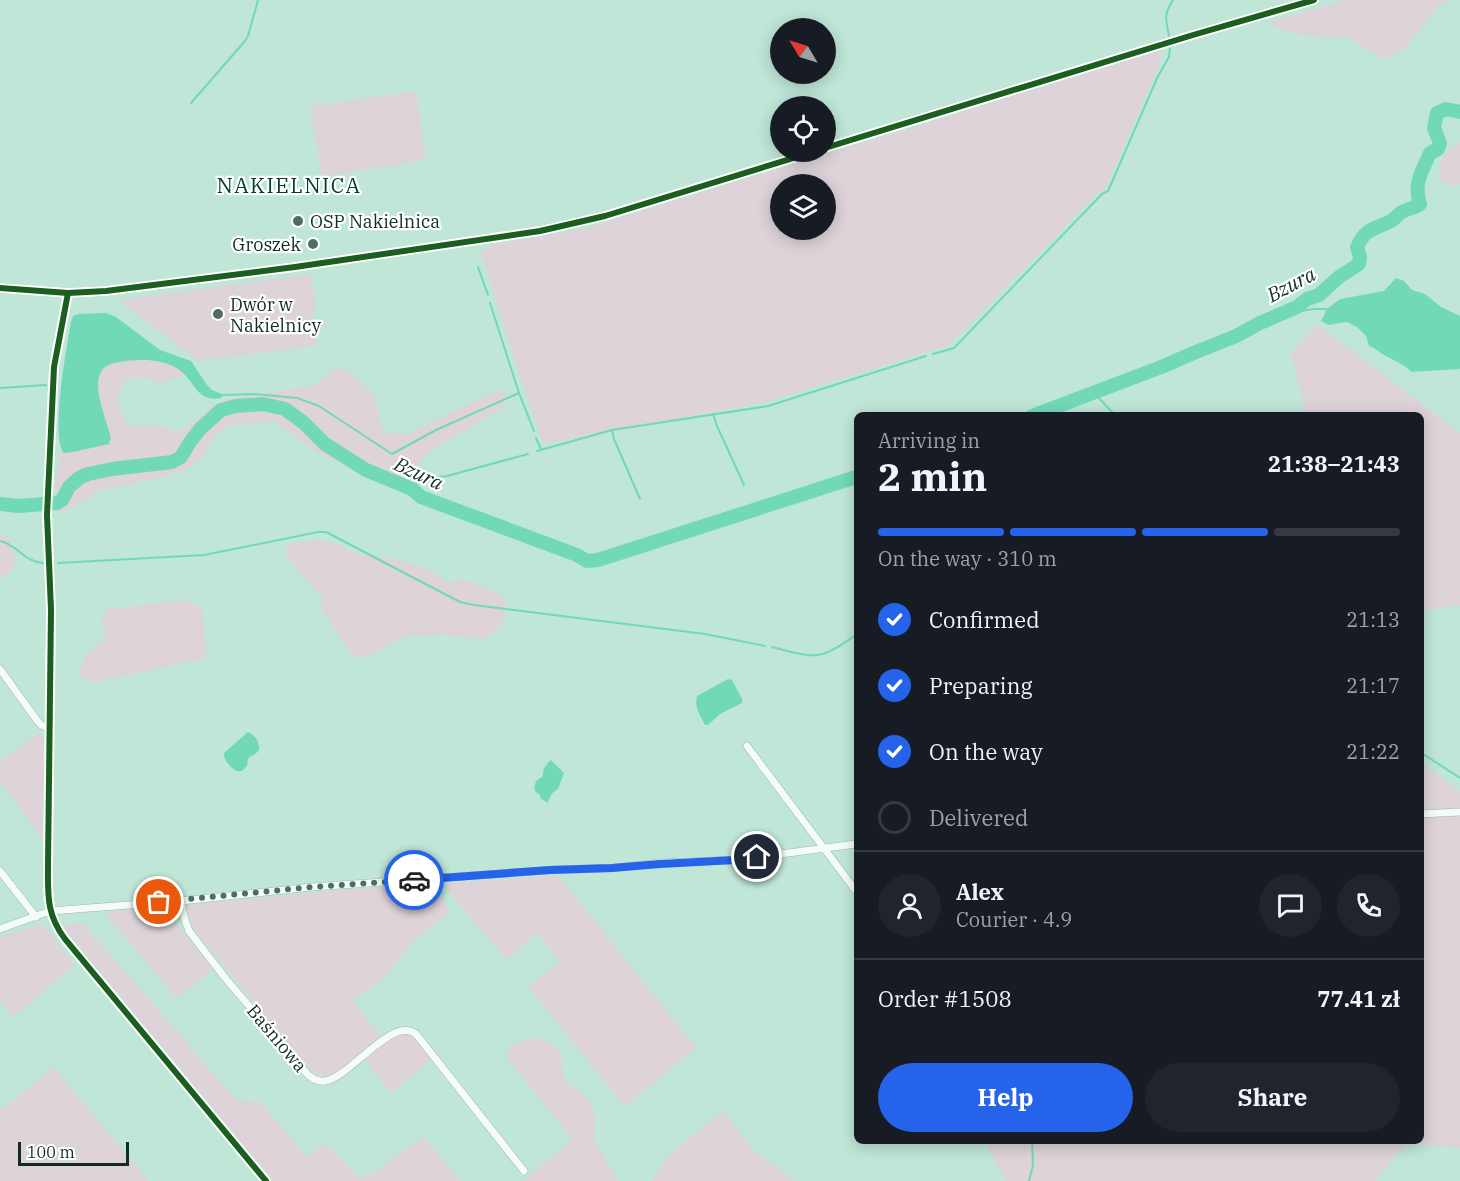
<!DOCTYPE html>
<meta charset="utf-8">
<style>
body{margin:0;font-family:"IBM Plex Serif",serif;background:#20242c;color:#f1f3f6;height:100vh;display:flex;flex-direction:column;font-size:22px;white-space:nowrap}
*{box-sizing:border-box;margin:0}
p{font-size:20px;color:#9ea1a6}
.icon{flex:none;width:33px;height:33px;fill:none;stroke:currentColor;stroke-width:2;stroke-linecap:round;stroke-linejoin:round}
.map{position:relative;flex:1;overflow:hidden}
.drawer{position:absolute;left:854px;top:412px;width:570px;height:732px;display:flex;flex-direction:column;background:#171b24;border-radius:9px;box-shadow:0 3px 15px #0003}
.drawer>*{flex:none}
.needle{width:39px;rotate:308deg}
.controls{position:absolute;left:770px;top:18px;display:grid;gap:12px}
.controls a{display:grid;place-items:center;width:66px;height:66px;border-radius:50%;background:#171b24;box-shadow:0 3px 15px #0003;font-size:30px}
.scale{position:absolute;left:18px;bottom:15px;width:111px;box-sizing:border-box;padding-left:6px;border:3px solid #102e24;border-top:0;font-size:16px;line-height:21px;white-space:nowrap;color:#102e24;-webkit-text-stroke:4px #fff;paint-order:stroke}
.pin{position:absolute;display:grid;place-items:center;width:51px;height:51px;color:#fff;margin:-26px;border:3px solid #fff;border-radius:50%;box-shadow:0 2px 6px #0007}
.courier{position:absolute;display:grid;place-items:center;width:60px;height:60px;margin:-30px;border:4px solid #2563eb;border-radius:50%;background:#fff;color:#222;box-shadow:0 2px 8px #0007}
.overview em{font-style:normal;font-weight:700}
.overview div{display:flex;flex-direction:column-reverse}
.overview{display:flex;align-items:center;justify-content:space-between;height:102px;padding:0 24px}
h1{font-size:39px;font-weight:700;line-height:45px}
.bar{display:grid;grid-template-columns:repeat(4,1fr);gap:9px 6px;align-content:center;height:72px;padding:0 24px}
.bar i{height:8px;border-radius:4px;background:#363941}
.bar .current{background:#2563eb}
.bar p{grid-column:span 4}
.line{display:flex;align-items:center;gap:15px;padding:0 24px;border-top:2px solid #363941}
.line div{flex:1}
.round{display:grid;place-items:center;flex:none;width:63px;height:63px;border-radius:32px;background:#20242c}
ol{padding:0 24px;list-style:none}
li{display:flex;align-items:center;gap:18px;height:66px}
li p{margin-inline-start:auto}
li .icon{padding:6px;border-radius:50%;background:#2563eb;color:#fff;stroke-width:4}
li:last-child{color:#9ea1a6}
li i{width:33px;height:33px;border:3px solid #363941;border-radius:50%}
.action{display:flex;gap:12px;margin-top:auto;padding:12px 24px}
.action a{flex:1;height:69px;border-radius:36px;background:#2563eb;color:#fff;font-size:24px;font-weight:700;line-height:69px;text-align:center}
.action a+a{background:#20242c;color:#f1f3f6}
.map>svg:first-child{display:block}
</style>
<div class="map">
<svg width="1460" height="1181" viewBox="0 0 1460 1181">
<rect width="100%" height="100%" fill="#bfe6d7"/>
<g fill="#ddd3d9" fill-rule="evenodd">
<path d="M1347 0H1448L1439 7 1402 51 1383 59 1345 36 1332 38 1294 34 1266 23Z"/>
<path d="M1160 50 1159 66 1106 187 1099 192 949 345 769 401 543 444 515 362 481 252 491 245 587 228 1124 62ZM780 184H825V230H780Z"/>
<path d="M416 91 426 160 322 177 310 106Z"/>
<path d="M1460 142V184L1450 187 1440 180C1438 161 1443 151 1460 142Z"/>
<path d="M311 274 316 305 312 319 316 346 198 361 118 300Z"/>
<path d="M1317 324 1460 433V606L1457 605 1421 611 1420 416 1306 415 1291 353Z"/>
<path d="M129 360C149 359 169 362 186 374L162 383 145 378H132L122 383C117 405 114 413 134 428L153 424 171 430H181L197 420 208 408 227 399 312 386 318 384 330 371 339 368 348 372 374 395 381 426 387 433 408 434 493 392 506 393 504 407 424 455 414 474 391 486 320 454 273 421 229 425 213 438 203 456 184 471 155 479 99 490 78 505 60 513 55 486 61 449 64 453 104 411C100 398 92 376 105 366 112 362 121 362 129 360Z"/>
<path d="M0 535 8 537 15 556 14 568 0 580Z"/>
<path d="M320 540 337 544 359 554 395 559 423 567 448 582 461 579 481 585 504 597 506 616 497 629 486 639 447 635 406 636 369 656 360 658 351 654 321 608 322 597 289 559 285 549 290 543Z"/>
<path d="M187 600 202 609 207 658 90 683 78 673 81 665 88 653 102 643 105 636 101 620 107 609Z"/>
<path d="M39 733 44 738 42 840 39 833 0 782V761Z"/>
<path d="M1421 762 1460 791V1148L1407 1144 1374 1181H1006L984 1142H1420Z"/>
<path d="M558 875 696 1048 625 1106 528 987 560 962 538 933 506 959 447 890 448 883Z"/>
<path d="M418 885 430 887 441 898 450 911 415 940 380 981 352 1000 380 1035C370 1044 338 1075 327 1076 317 1077 309 1068 302 1062L196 932 188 914 187 905 339 890Z"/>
<path d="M172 907 175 922 213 970 176 998 104 912Z"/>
<path d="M83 923 236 1100 261 1102 306 1157 325 1144 360 1177 371 1174 424 1137 460 1181H273L62 926Z"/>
<path d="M40 924 45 927 75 965 13 1017 0 1001V937Z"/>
<path d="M404 1034C418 1036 424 1049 431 1060L391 1093 364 1059C377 1049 388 1039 404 1034Z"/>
<path d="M528 1038 543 1040 557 1048 563 1062 562 1073 569 1085 581 1092 591 1102 595 1115 594 1140 618 1181H522L572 1140 505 1055 513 1045Z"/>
<path d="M54 1067 148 1181H0V1111Z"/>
<path d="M722 1111 753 1149 794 1181H652L667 1157Z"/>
</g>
<g fill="#72d9b8">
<path d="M1396 278 1404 281 1412 290 1425 294 1441 307 1460 316V368L1459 369 1412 372C1404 365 1396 361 1386 356 1380 353 1376 348 1369 346L1366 336 1357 327 1347 322 1328 325 1321 321 1327 309 1340 299 1384 291Z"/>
<path d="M106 313 116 317 160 350 191 361 207 385 212 390 224 395 221 398C196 403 195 380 178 369 162 358 137 359 119 362 111 363 103 366 100 374 93 388 107 422 111 438L109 444 73 452 64 453C50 437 67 345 71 322L73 316 79 314Z"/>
<path d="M728 679 732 680 742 699V703L720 714 708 725H705C700 715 694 707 697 696Z"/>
<path d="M248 732C255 735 260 742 259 750 251 760 249 751 247 766L242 771H236C230 766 224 762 224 753Z"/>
<path d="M551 760 564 773 558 789C553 791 549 797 548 803L540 798V795C533 791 534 788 536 781L543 776C542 770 547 763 551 760Z"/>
</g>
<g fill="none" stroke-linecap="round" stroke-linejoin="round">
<g stroke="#72d9b8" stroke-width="2">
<path d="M1169 36C1166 18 1163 16 1173 0"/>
<path d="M191 103 245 41 248 36 258 0"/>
<path d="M478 267 488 295"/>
<path d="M490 303 519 393 534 431"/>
<path d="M1297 307 1301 311 1313 309H1327"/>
<path d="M933 354 954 348 1102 194 1108 191 1158 76 1169 57 1170 48"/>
<path d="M0 388 46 385"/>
<path d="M1093 392 1116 416"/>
<path d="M224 395 253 394 297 398 319 406 392 454 436 430 519 393"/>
<path d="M713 414 717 426 744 485"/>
<path d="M612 430 614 439 640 499"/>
<path d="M536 438 541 449"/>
<path d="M537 451 612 430 768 406 926 356"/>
<path d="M412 489 416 484 429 478 447 476 528 454"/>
<path d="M0 541C17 544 24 562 43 563"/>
<path d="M58 563 204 555 318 532H326L460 602 474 605 705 634 765 646"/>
<path d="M772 647C785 650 804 657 817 655 830 654 845 642 856 635"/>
<path d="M1420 752 1460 778"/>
<path d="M1029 1181 1033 1165 1032 1142"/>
</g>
<g stroke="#72d9b8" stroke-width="14">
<path d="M1032 416 1164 366 1191 354 1236 336 1260 323 1297 307 1307 299 1319 295 1339 277 1359 264 1360 257 1357 247C1366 227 1374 230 1391 221 1395 219 1398 214 1402 212 1408 208 1414 209 1420 204 1413 183 1422 172 1430 153L1438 149 1440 143 1434 128 1437 113 1446 109 1460 112"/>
<path d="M0 504 18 506 57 503 62 500 69 487 79 478 88 474 112 469 172 462 181 457 190 442 201 428 221 410 236 406 263 404 285 409 304 423 325 444 366 470 412 489 421 497 577 555 587 561 598 560 856 477"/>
</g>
<g stroke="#9ab9ad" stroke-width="8">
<g id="minor">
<path d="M68 293 54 367 47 515 51 610 48 865C48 894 46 914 65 939L266 1181"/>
<path d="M0 669 36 719 41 725 49 728"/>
<path d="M747 746 856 891"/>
<path d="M1420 814 1460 812"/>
<path d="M0 871 36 917"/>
<path d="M181 901 184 917 189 931 226 979 308 1075C313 1079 318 1082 325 1081 350 1078 392 1015 416 1034L524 1171"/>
<path d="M0 929 50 911 181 901 312 887 551 870 612 868 661 863 735 860 856 844"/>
</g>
</g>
<g stroke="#9ab9ad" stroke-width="10">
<g id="tertiary">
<path d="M825 148 1193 35 1314 0"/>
<path d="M0 288 68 293 106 291 295 267 540 231 605 216 813 152"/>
</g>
</g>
<use href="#minor" stroke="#f5fbf9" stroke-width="7"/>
<use href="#tertiary" stroke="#f5fbf9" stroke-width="9"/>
<g stroke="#fff" stroke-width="10">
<g id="cycleway">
<path d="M825 148 1193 35 1314 0"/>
<path d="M0 288 68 293 106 291 295 267 540 231 605 216 813 152"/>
<path d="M68 293 54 367 47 515 51 610 48 865C48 894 46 914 65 939L266 1181"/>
</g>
</g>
<use href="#cycleway" stroke="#1b5e20" stroke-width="6"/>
</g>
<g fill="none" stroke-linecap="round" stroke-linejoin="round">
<path stroke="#4d6e63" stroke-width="6" stroke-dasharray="0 10.8" d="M159 902 312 887 414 880"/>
<path stroke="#2563eb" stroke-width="8" d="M414 880 550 870 612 868 660 864 735 860 757 857"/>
</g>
<g fill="#4d6e63" stroke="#fff" stroke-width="2">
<circle cx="298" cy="221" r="6"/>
<circle cx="313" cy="244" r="6"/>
<circle cx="218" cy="314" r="6"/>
</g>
<g text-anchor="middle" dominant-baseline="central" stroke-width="4.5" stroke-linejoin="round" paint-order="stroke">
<g font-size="18" fill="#102e24" stroke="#fff" text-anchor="start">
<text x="310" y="221">OSP Nakielnica</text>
<text x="301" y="244" text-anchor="end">Groszek</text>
<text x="230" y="304">Dwór w<tspan x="230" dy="21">Nakielnicy</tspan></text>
</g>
<g font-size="18" fill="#102e24" stroke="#fff">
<text transform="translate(277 1038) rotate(50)">Baśniowa</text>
</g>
<g font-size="20" font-style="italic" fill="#173229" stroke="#fff">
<text transform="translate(1291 284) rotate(-28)">Bzura</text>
<text transform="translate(419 473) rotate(25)">Bzura</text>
</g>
<g font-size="21" letter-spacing="1.5" fill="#003d2d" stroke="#fff">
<text x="289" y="185">NAKIELNICA</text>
</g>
</g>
</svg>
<div class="controls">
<a><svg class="needle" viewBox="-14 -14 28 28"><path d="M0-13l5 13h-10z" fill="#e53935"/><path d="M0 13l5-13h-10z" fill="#9ea1a6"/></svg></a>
<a><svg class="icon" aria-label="locate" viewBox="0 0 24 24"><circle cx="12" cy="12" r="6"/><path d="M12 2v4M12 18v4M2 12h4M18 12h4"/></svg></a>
<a><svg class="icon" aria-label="layers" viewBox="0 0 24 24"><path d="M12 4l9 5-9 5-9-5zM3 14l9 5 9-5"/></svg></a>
</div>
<div class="scale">100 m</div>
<div class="pin" style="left:159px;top:902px;background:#ea580c"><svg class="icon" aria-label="bag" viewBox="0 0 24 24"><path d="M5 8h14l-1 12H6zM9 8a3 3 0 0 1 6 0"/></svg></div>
<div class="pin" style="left:757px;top:857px;background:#1f2937"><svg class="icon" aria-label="home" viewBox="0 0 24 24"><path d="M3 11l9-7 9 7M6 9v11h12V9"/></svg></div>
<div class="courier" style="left:414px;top:880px"><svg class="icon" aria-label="car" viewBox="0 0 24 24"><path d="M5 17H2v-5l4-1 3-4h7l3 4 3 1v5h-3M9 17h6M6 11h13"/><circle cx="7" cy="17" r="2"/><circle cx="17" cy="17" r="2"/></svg></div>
<section class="drawer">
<div class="overview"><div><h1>2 min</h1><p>Arriving in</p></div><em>21:38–21:43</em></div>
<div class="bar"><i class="current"></i><i class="current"></i><i class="current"></i><i></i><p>On the way · 310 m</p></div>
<ol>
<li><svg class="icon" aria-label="check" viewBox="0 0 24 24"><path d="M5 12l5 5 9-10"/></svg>Confirmed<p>21:13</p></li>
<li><svg class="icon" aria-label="check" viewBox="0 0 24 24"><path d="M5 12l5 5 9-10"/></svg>Preparing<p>21:17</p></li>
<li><svg class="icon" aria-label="check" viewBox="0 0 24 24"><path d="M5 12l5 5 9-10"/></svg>On the way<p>21:22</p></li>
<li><i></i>Delivered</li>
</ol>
<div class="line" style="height:108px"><a class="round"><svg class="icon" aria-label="person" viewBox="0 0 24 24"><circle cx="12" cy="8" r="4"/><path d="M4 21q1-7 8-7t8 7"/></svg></a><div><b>Alex</b><p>Courier · 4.9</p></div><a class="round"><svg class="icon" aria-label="chat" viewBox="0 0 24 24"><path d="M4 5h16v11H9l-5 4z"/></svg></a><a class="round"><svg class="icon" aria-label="phone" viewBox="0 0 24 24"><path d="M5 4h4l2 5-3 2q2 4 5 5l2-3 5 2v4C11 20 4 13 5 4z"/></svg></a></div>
<div class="line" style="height:78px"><div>Order #1508</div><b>77.41 zł</b></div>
<div class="action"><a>Help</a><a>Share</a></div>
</section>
</div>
